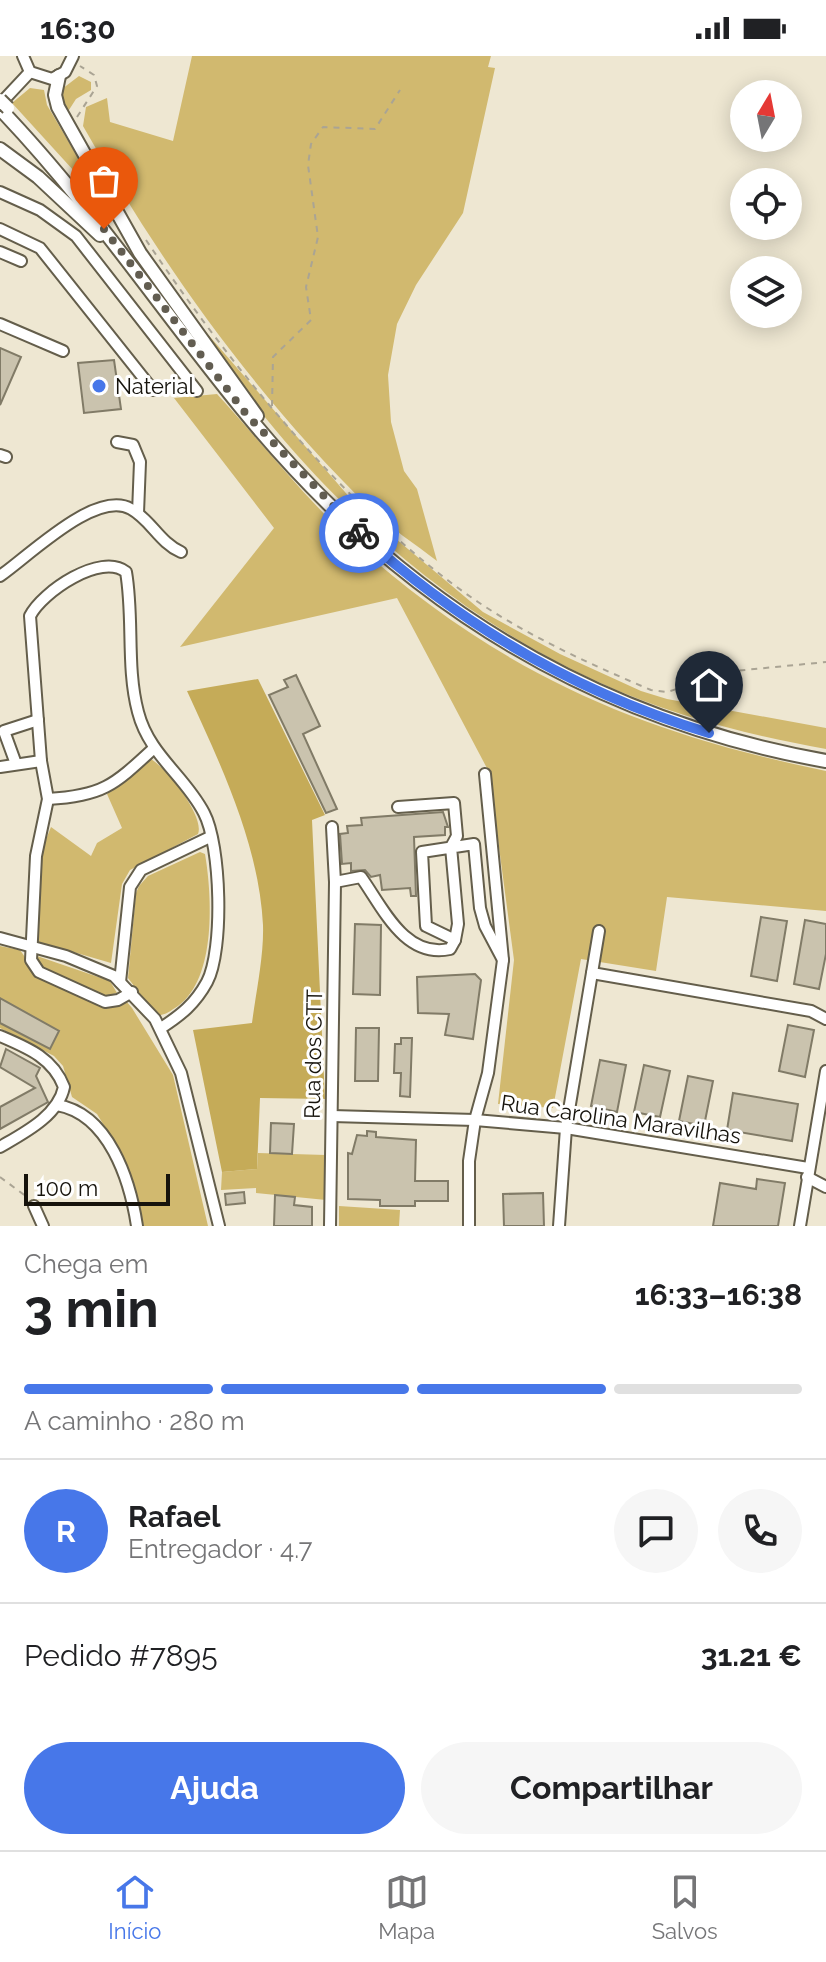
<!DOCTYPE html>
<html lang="pt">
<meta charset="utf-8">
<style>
body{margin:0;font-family:Raleway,sans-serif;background:#f6f6f6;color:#202124;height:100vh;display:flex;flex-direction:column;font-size:30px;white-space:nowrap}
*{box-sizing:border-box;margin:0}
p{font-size:26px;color:#757577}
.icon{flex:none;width:44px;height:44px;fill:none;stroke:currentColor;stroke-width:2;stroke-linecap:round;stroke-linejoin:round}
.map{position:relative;height:1170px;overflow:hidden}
.drawer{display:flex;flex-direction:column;background:#fff;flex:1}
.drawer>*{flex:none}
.needle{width:52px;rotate:10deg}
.fabs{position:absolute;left:730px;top:24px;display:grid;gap:16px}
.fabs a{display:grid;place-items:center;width:72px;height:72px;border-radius:50%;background:#fff;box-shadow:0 4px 20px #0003;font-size:40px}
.scale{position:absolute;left:24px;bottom:20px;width:146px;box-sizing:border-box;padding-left:8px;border:4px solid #16130c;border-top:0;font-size:22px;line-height:28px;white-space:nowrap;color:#16130c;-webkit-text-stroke:6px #fff;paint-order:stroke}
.pin{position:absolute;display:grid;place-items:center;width:68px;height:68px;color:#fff;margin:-82px -34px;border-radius:50% 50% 50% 0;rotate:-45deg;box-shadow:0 0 8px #0007}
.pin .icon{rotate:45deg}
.courier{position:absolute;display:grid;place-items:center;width:80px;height:80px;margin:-40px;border:6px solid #4777e9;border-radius:50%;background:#fff;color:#222;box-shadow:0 2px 10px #0007}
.head em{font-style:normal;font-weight:700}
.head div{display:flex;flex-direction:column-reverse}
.head{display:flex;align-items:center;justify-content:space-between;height:136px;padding:0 24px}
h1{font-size:52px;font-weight:700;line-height:60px}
.bar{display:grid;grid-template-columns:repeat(4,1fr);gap:12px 8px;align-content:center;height:96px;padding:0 24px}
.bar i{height:10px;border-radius:6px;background:#e0e0e0}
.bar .on{background:#4777e9}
.bar p{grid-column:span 4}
.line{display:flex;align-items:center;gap:20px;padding:0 24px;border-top:2px solid #e0e0e0}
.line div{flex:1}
.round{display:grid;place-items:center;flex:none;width:84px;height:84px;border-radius:42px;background:#f6f6f6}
.action{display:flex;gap:16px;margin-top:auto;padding:16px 24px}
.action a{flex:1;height:92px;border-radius:48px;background:#4777e9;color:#fff;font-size:32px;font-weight:700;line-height:92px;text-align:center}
.action a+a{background:#f6f6f6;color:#202124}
.status{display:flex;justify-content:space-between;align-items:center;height:56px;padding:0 40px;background:#fff;direction:ltr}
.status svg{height:22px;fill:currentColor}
.tab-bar{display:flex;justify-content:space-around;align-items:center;height:112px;border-top:2px solid #e0e0e0;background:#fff;font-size:22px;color:#757577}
.tab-bar a{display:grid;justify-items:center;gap:4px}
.tab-bar .on{color:#4777e9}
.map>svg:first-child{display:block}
</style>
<div class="status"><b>16:30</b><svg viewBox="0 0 49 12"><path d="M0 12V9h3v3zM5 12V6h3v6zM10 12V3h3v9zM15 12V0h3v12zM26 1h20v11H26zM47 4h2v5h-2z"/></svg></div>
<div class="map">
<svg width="826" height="1170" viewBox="0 0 826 1170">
<rect width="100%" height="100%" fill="#eee7d2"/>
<g fill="#d1b96f">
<path d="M192 0H491L488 11 495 12 463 157 416 229 397 268 388 319 391 366 404 415 417 433 437 505C415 488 390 472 370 452 256 341 161 208 83 70L86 51 107 42 110 66 173 85Z"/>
<path d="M79 20 91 26V34L76 43 67 57 59 40 62 33Z"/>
<path d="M30 32 44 34 47 49 119 172 74 115 12 47Z"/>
<path d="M205 275 358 451 483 556 560 598 641 635 667 643 826 672V693C778 684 731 674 684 659 517 606 373 495 264 360 242 334 225 303 205 275Z"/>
<path d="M217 338C261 386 304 441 352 485 498 616 636 676 826 715V855L667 841 656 915 581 903 553 1052 498 1048 514 904 489 716 397 542 180 591 274 472 174 342Z"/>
<path d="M151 703C167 713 205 760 198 778L130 814 122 828 111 907 39 886C31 853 37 802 51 771L91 800 97 787 122 772 107 738Z"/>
<path d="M200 796 205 798C212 839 217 922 178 950 170 955 165 960 156 959L128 922 136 837 139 830 148 820Z"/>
<path d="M0 890 20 894 27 904 100 947 126 945 132 952 173 1019 208 1170H144L119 1094 97 1058 72 1041 63 1010 54 1000 0 972Z"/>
<path d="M37 900 110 925 117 937 104 940 43 913 37 908Z"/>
<path d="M258 1097 326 1099V1144L256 1137V1132L221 1134 222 1116 257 1113Z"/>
<path d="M339 1150 400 1154 399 1170H339Z"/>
</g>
<path fill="#c5ab58" d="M258 623 325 759 312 764 325 1043 260 1042 257 1113 222 1116 193 974 252 967C256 936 264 900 263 869 259 788 220 707 187 635Z"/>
<g fill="#cac3ae" stroke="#817b67" stroke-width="2">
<path d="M0 292 21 301 0 349Z"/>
<path d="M114 304 121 353 84 357 78 307Z"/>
<path d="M296 619 320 670 303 678 337 753 326 757 269 639 288 631 284 624Z"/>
<path d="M443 756 448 771H445V779L414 781 416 840H411L410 832 382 834 380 819 371 821 365 814 351 815V807L342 808 340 778 348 777 347 770 362 769 361 762Z"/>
<path d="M761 861 787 865 777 925 751 920Z"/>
<path d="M805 864 826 868V898L819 933 794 928Z"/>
<path d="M355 868 381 869 380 939 353 938Z"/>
<path d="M475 918 481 924 473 983 445 979 449 958 418 957 417 921Z"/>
<path d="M0 942 59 975 50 993 0 967Z"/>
<path d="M788 969 814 974 805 1021 779 1015Z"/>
<path d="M356 972H379L378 1025H355Z"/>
<path d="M401 982H412L410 1041 400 1040 401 1017H394L395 988H401Z"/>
<path d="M6 993 40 1012 36 1020 48 1046 0 1073V1051L35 1032 0 1011Z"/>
<path d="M600 1004 626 1009 617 1056 591 1050Z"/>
<path d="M644 1009 670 1015 660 1061 634 1056Z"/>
<path d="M688 1020 713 1025 704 1070 679 1065Z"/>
<path d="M733 1037 798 1048 792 1085 727 1074Z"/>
<path d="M271 1067 294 1068 292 1098 270 1097Z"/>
<path d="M367 1075 376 1076V1081L416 1084 415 1125H448V1145H415V1150H380V1144L348 1143V1097L352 1098 357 1079 367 1080Z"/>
<path d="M757 1123 785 1127 778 1170H713L720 1127 756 1133Z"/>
<path d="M244 1136 245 1147 226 1149 225 1138Z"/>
<path d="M543 1137 544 1170H504L503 1138Z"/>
<path d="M275 1139 295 1141 294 1149 312 1151V1170H274Z"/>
</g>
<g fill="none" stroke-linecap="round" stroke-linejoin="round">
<g stroke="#645e4b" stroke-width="14">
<g id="minor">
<path d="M23 0 30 16 52 23 65 16 73 0"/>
<path d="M0 48 30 16"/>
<path d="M0 136 40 154 76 180 197 335"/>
<path d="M0 173 40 192 153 334"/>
<path d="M0 196 21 205"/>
<path d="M0 268 63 295"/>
<path d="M117 386 133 389 140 406 138 457"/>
<path d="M0 399 6 401"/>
<path d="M0 520C29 500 96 433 131 453 151 464 159 486 181 496"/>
<path d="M16 708 4 675 38 664"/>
<path d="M0 711 41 705"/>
<path d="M48 743C103 740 114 729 153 693"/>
<path d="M398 751 454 747 457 780 451 791 458 868 455 884 426 870 422 796 474 788 480 852 485 870 503 904"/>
<path d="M332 771 335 826 361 821C383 852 405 903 450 893L455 884"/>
<path d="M0 882 66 900 114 920 155 963 181 1017 219 1170"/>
<path d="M592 917 811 955 826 963"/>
<path d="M120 926 130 831 141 814 210 781"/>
<path d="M132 936 118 944 105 946 39 916 31 904 36 800 48 743 41 705 30 560C42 536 101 496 126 516 134 562 126 611 138 656 149 699 185 720 204 757 221 789 224 894 207 926 195 948 181 959 161 972"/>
<path d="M0 980C28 992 53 1002 64 1031 58 1060 24 1077 0 1091"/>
<path d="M57 1049C109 1058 130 1124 137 1170"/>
<path d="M332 1060 475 1064 566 1072 808 1112"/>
<path d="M807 1121 826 1131"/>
<path d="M34 1150 43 1170"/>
<path d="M330 1170 335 826"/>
<path d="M469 1170V1105L475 1064 488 1017 503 904 485 718"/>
<path d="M559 1170 566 1072 599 875"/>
<path d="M800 1170 826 1015"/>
</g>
</g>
<g stroke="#645e4b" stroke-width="16">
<g id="major">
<path d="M59 20 55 39 58 51 140 197 257 360"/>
<path d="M0 53C91 148 163 257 247 359 399 544 589 663 826 705"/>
<path d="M0 93 38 121 100 179"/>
</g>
</g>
<g stroke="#aaa494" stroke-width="2" stroke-dasharray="6 6" stroke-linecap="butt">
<path d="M77 61 97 30 94 19 80 10"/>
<path d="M146 184C232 312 350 459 478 546 532 582 592 609 651 634L667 636 734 615 826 606"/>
<path d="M272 350 273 301 311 264 306 231 318 181 308 109 311 88 323 71 375 73 400 34"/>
<path d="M0 1121 27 1141"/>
</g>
<use href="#minor" stroke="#fff" stroke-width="10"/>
<use href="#major" stroke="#fff" stroke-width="12"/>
<g stroke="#645e4b" stroke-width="16" stroke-linecap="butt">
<path id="major-bridge" d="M0 44 8 52"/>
</g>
<use href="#major-bridge" stroke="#fff" stroke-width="12"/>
</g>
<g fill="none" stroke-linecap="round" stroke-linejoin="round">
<path stroke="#625d51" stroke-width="8" stroke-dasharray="0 14.4" d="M104 173 247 359 359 477"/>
<path stroke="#4777e9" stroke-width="10" d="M359 477C462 570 577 637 709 677"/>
</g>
<circle fill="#4777e9" stroke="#fff" stroke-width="3" cx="99" cy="330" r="8"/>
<g text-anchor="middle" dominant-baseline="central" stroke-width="6" stroke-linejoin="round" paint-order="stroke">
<g font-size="22" fill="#16130c" stroke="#fff" text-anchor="start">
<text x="115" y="330">Naterial</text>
</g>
<g font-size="22" fill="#16130c" stroke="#fff">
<text transform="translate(313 998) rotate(-89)">Rua dos CTT</text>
<text transform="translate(621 1063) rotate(8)">Rua Carolina Maravilhas</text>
</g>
</g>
</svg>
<div class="fabs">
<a><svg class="needle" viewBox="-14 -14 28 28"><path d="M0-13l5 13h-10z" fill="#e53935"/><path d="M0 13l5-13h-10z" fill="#757577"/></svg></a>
<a><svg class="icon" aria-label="locate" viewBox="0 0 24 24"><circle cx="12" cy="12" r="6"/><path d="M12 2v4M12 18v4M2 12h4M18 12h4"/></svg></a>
<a><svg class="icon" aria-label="layers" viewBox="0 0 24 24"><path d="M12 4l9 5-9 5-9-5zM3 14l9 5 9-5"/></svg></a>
</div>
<div class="scale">100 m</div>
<div class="pin" style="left:104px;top:173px;background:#ea580c"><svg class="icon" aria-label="bag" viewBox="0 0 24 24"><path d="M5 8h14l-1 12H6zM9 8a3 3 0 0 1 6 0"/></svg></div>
<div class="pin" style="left:709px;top:677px;background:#1f2937"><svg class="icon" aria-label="home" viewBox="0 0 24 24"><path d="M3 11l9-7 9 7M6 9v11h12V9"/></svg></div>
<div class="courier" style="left:359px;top:477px"><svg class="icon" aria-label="bike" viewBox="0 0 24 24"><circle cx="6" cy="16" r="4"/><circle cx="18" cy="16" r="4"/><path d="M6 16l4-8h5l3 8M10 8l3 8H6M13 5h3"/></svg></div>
</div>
<section class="drawer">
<div class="head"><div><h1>3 min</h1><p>Chega em</p></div><em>16:33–16:38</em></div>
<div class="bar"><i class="on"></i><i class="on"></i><i class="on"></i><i></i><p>A caminho · 280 m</p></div>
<div class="line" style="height:144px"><b class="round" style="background:#4777e9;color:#fff">R</b><div><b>Rafael</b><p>Entregador · 4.7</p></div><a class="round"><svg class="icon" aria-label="chat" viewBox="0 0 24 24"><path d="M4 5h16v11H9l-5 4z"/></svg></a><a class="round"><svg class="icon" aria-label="phone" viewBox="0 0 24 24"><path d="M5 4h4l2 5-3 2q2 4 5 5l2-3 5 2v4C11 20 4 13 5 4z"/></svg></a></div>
<div class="line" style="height:104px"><div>Pedido #7895</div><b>31.21 €</b></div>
<div class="action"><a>Ajuda</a><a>Compartilhar</a></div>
</section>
<nav class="tab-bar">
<a class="on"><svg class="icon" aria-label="home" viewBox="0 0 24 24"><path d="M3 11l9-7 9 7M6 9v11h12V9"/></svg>Início</a>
<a><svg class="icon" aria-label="map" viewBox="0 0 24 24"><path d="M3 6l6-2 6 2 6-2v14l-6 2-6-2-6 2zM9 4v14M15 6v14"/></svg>Mapa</a>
<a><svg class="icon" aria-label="saved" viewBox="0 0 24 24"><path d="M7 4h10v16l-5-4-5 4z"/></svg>Salvos</a>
</nav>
